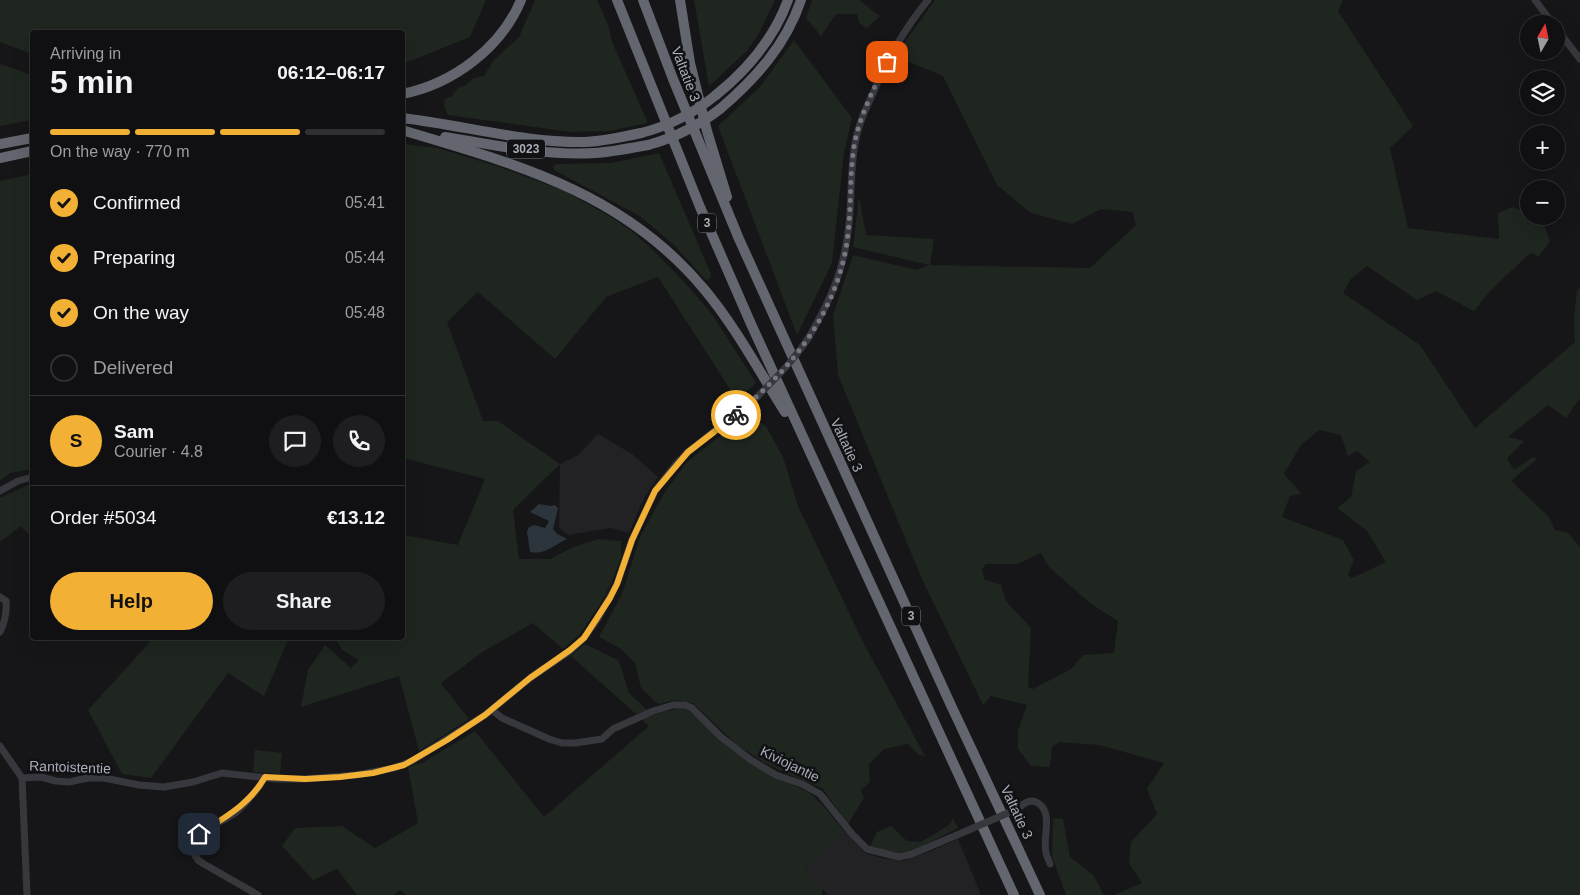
<!DOCTYPE html>
<meta charset="utf-8">
<style>
body{margin:0;font-family:Arial,sans-serif;background:#1e1e20;color:#f1f3f6;height:100vh;display:flex;flex-direction:column;font-size:19px;white-space:nowrap}
*{box-sizing:border-box;margin:0}
p{font-size:16px;color:#9c9d9f}
.icon{flex:none;width:28px;height:28px;fill:none;stroke:currentColor;stroke-width:2;stroke-linecap:round;stroke-linejoin:round}
.map{position:relative;flex:1;overflow:hidden}
.sheet{position:absolute;left:30px;top:30px;width:375px;height:610px;display:flex;flex-direction:column;background:#101012;border-radius:5px;box-shadow:0 5px 20px #0002,0 0 0 1px #303032}
.sheet>*{flex:none}
.needle{width:32px;rotate:9deg}
.buttons{position:absolute;left:1520px;top:15px;display:grid;gap:10px}
.buttons a{display:grid;place-items:center;width:45px;height:45px;border-radius:50%;background:#101012;box-shadow:0 5px 20px #0002,0 0 0 1px #303032;font-size:25px}
.pin{position:absolute;display:grid;place-items:center;width:42px;height:42px;color:#fff;margin:-21px;border-radius:10px;box-shadow:0 2px 8px #0006}
.courier{position:absolute;display:grid;place-items:center;width:50px;height:50px;margin:-25px;border:4px solid #f2b134;border-radius:50%;background:#fff;color:#222;box-shadow:0 1px 6px #0007}
.headline em{font-style:normal;font-weight:700}
.headline div{display:flex;flex-direction:column-reverse}
.headline{display:flex;align-items:center;justify-content:space-between;height:85px;padding:0 20px}
h1{font-size:32px;font-weight:700;line-height:38px}
.bar{display:grid;grid-template-columns:repeat(4,1fr);gap:8px 5px;align-content:center;height:60px;padding:0 20px}
.bar i{height:6px;border-radius:4px;background:#303032}
.bar .on{background:#f2b134}
.bar p{grid-column:span 4}
.line{display:flex;align-items:center;gap:12px;padding:0 20px;border-top:1px solid #303032}
.line div{flex:1}
.round{display:grid;place-items:center;flex:none;width:52px;height:52px;border-radius:26px;background:#1e1e20}
ol{padding:0 20px;list-style:none}
li{display:flex;align-items:center;gap:15px;height:55px}
li p{margin-inline-start:auto}
li .icon{padding:5px;border-radius:50%;background:#f2b134;color:#111;stroke-width:4}
li:last-child{color:#9c9d9f}
li i{width:28px;height:28px;border:2px solid #303032;border-radius:50%}
.button{display:flex;gap:10px;margin-top:auto;padding:10px 20px}
.button a{flex:1;height:58px;border-radius:30px;background:#f2b134;color:#111;font-size:20px;font-weight:700;line-height:58px;text-align:center}
.button a+a{background:#1e1e20;color:#f1f3f6}
.map>svg:first-child{display:block}
</style>
<div class="map">
<svg width="1580" height="895" viewBox="0 0 1580 895">
<rect width="100%" height="100%" fill="#161618"/>
<g fill="#222225">
<path d="M598 434 632 454 658 477 644 498 629 533 611 528 568 535 559 527 560 464 578 455Z"/>
<path d="M845 832 865 853 885 859 903 861 931 851 958 839 981 895H828L804 869Z"/>
</g>
<g fill="#1e261f" fill-rule="evenodd">
<path d="M0 0H486L470 37 403 64 402 32H32V54L0 42Z"/>
<path d="M535 0H597L609 27 612 42 648 123 609 131 571 132 448 115 444 106 445 99 451 97 458 88 466 85 474 78 484 76 493 61 519 37Z"/>
<path d="M694 0H775L759 33 747 51 709 86Z"/>
<path d="M812 0H859L880 16 867 28 859 23 857 14H836L821 36 806 18Z"/>
<path d="M935 0H1343L1338 11 1413 126 1390 148 1408 228 1499 239 1498 213 1512 207 1529 213V216L1541 217 1550 242 1538 257 1532 253 1527 256 1490 291 1474 311 1436 291 1417 300 1367 266 1350 280 1343 293 1420 345 1475 428 1575 342 1574 321 1577 290 1580 288V398L1566 418 1548 405 1508 437 1524 441 1507 458 1514 470 1533 457 1537 459 1511 481 1549 517 1555 530 1568 533 1580 547V895H1114L1142 883 1129 863 1131 842 1157 814 1147 789 1164 763 1099 745 1059 742 1052 747 1050 767 1031 766 1018 749V731L1027 705 991 696 983 705 921 577 838 375 833 315 853 255 916 270 929 265 853 247 859 196 866 235 934 239 930 265 1090 268 1136 225 1132 212 1101 209 1072 224 1031 213 997 185 943 76 895 56ZM1319 430 1341 435 1348 456 1357 451 1370 462 1356 471 1351 497 1337 508 1367 531 1386 562 1352 578 1348 575 1354 560 1343 540 1282 517 1290 496 1302 494 1284 474 1301 445ZM1041 553 1049 567 1091 604 1118 621 1114 653 1083 655 1071 669 1033 689 1028 687 1031 628 1006 601 1001 585 984 579 982 569 986 564H1017Z"/>
<path d="M794 40 852 118 844 153 832 263 797 335 718 126 760 87Z"/>
<path d="M0 64 32 75V120L0 126Z"/>
<path d="M403 144 437 148 500 167 565 191 614 219 632 231 658 255 687 285 712 314 756 383 737 400 658 277 606 297 555 359 478 292 447 322 483 421H498L560 464 513 510 519 559H550L574 547 598 539 621 541V558L611 584 599 606 579 635 563 649 533 623 484 651 441 683 469 719 419 751 399 676 301 707 308 670 325 645 351 668 359 660 342 650 335 638H402L403 535 458 545 485 479 403 458Z"/>
<path d="M659 153 711 274 710 279 706 280 675 246 640 216 554 170 553 166 556 164 611 163Z"/>
<path d="M32 174V469L10 473 0 481V181Z"/>
<path d="M747 415 766 426 783 457 798 506 863 642 925 756 919 755 908 744 884 749 869 764 870 782 861 790 864 798 848 824 822 788 785 773 762 761 737 745 693 703 675 700 658 704 641 688 635 663 620 648 599 637 622 594 640 537 663 495 687 462Z"/>
<path d="M32 483V537L21 526 0 542V498Z"/>
<path d="M145 638H289L264 696 228 673 151 778 122 774 88 710 150 642Z"/>
<path d="M585 644 619 661 629 693 647 710 636 714 571 656Z"/>
<path d="M683 708 693 713 712 731 788 782 810 793 825 808 845 832 804 869 823 889 822 895H407L400 890 394 895H357L337 869 313 880 282 846 295 828 342 826 375 848 418 823 408 767 422 763 475 731 544 817 649 726 641 719 662 712Z"/>
<path d="M255 750 282 753 280 774 253 772Z"/>
<path d="M953 818 958 828 917 849 899 853 870 847 877 832 891 826 907 841 921 842 949 825Z"/>
<path d="M1053 818 1063 819 1070 857 1094 876 1104 895H1066L1052 856Z"/>
</g>
<path fill="#2c353c" d="M539 504 550 506 555 505 558 508 553 529 557 534 567 539C554 545 545 555 530 552L527 532 529 527 534 525 545 528 549 521 530 512Z"/>
<g fill="none" stroke-linecap="round" stroke-linejoin="round">
<g stroke="#37383d" stroke-width="7">
<path d="M1535 0 1553 24"/>
<path d="M1556 28 1580 59"/>
<path d="M809 337C831 299 845 268 849 224 852 198 850 171 855 144 858 125 866 108 874 91 888 57 905 28 928 0"/>
<path d="M0 491 18 481 32 477"/>
<path d="M0 597 6 601C7 613 5 622 0 632"/>
<path d="M492 710 502 718 549 739 562 743H575L602 739 613 729 653 711 673 705H685L692 708 721 737 751 760 776 775 802 784 820 794 852 834 867 849 899 857 912 854 957 835"/>
<path d="M0 746 22 778 27 895"/>
<path d="M22 778 41 777 56 781 69 782 88 778H104L139 785 164 787 193 782 222 773 277 779H305L356 775 394 768 412 761 485 715 530 678 570 651 584 638 597 620 617 584 632 540 655 491 677 463 688 452 757 397"/>
<path d="M1017 809C1023 804 1030 798 1038 803 1054 813 1042 838 1046 853 1047 857 1049 861 1050 864"/>
<path d="M258 895 204 864 198 860 191 849C197 828 220 824 235 813 245 805 259 788 265 777"/>
</g>
<g stroke="#63666e" stroke-width="10">
<path d="M617 0 700 207 751 324 1014 895"/>
<path d="M643 0 673 79 739 239 949 701 1040 895"/>
<path d="M680 0 690 63 707 131 727 197"/>
<path d="M402 94C453 84 501 48 521 0"/>
<path d="M716 95C747 70 774 38 788 0"/>
<path d="M720 109C756 78 786 45 801 0"/>
<path d="M402 118C463 125 524 143 585 142 604 141 623 137 641 133"/>
<path d="M405 131C519 165 624 193 704 289 735 326 759 371 785 412"/>
<path d="M445 137C494 145 545 156 595 153 612 152 630 148 648 145"/>
<path d="M0 144 32 138"/>
<path d="M0 158 32 151"/>
</g>
<g stroke="#37383d" stroke-width="7">
<path d="M757 397C776 378 794 360 809 337"/>
<path d="M957 835 1017 809"/>
</g>
<g stroke="#63666e" stroke-width="10">
<path d="M641 133C669 126 694 113 716 95"/>
<path d="M648 145C674 138 698 126 720 109"/>
</g>
</g>
<g fill="none" stroke-linecap="round" stroke-linejoin="round">
<path stroke="#757880" stroke-width="5" stroke-dasharray="0 9" d="M736 415C789 370 833 319 846 248 852 214 849 180 854 146 859 117 874 88 887 62"/>
<path stroke="#f2b134" stroke-width="6" d="M199 834C224 818 250 804 265 777L305 779 340 777 373 773 404 765 447 740 485 715 530 678 570 650 584 638 610 598 617 584 632 540 655 491 688 452 736 415"/>
</g>
<g text-anchor="middle" dominant-baseline="central" stroke-width="5" stroke-linejoin="round" paint-order="stroke">
<g fill="#111113" stroke="#7b7e86" stroke-width="1">
<rect x="507" y="139.5" width="38" height="19" rx="4"/>
<rect x="698" y="213.5" width="18" height="19" rx="4"/>
<rect x="902" y="606.5" width="18" height="19" rx="4"/>
</g>
<g font-size="12" font-weight="bold" fill="#a8adb8">
<text x="526" y="149">3023</text>
<text x="707" y="223">3</text>
<text x="911" y="616">3</text>
</g>
<g font-size="14" fill="#a8adb8" stroke="#111113">
<text transform="translate(686 74) rotate(69)">Valtatie 3</text>
<text transform="translate(847 445) rotate(65)">Valtatie 3</text>
<text transform="translate(790 764) rotate(26)">Kiviojantie</text>
<text transform="translate(70 767) rotate(2)">Rantoistentie</text>
<text transform="translate(1017 812) rotate(65)">Valtatie 3</text>
</g>
</g>
</svg>
<div class="buttons">
<a><svg class="needle" viewBox="-14 -14 28 28"><path d="M0-13l5 13h-10z" fill="#e53935"/><path d="M0 13l5-13h-10z" fill="#9c9d9f"/></svg></a>
<a><svg class="icon" aria-label="layers" viewBox="0 0 24 24"><path d="M12 4l9 5-9 5-9-5zM3 14l9 5 9-5"/></svg></a>
<a>+</a>
<a>−</a>
</div>
<div class="pin" style="left:887px;top:62px;background:#ea580c"><svg class="icon" aria-label="bag" viewBox="0 0 24 24"><path d="M5 8h14l-1 12H6zM9 8a3 3 0 0 1 6 0"/></svg></div>
<div class="pin" style="left:199px;top:834px;background:#1f2937"><svg class="icon" aria-label="home" viewBox="0 0 24 24"><path d="M3 11l9-7 9 7M6 9v11h12V9"/></svg></div>
<div class="courier" style="left:736px;top:415px"><svg class="icon" aria-label="bike" viewBox="0 0 24 24"><circle cx="6" cy="16" r="4"/><circle cx="18" cy="16" r="4"/><path d="M6 16l4-8h5l3 8M10 8l3 8H6M13 5h3"/></svg></div>
<section class="sheet">
<div class="headline"><div><h1>5 min</h1><p>Arriving in</p></div><em>06:12–06:17</em></div>
<div class="bar"><i class="on"></i><i class="on"></i><i class="on"></i><i></i><p>On the way · 770 m</p></div>
<ol>
<li><svg class="icon" aria-label="check" viewBox="0 0 24 24"><path d="M5 12l5 5 9-10"/></svg>Confirmed<p>05:41</p></li>
<li><svg class="icon" aria-label="check" viewBox="0 0 24 24"><path d="M5 12l5 5 9-10"/></svg>Preparing<p>05:44</p></li>
<li><svg class="icon" aria-label="check" viewBox="0 0 24 24"><path d="M5 12l5 5 9-10"/></svg>On the way<p>05:48</p></li>
<li><i></i>Delivered</li>
</ol>
<div class="line" style="height:90px"><b class="round" style="background:#f2b134;color:#111">S</b><div><b>Sam</b><p>Courier · 4.8</p></div><a class="round"><svg class="icon" aria-label="chat" viewBox="0 0 24 24"><path d="M4 5h16v11H9l-5 4z"/></svg></a><a class="round"><svg class="icon" aria-label="phone" viewBox="0 0 24 24"><path d="M5 4h4l2 5-3 2q2 4 5 5l2-3 5 2v4C11 20 4 13 5 4z"/></svg></a></div>
<div class="line" style="height:65px"><div>Order #5034</div><b>€13.12</b></div>
<div class="button"><a>Help</a><a>Share</a></div>
</section>
</div>
